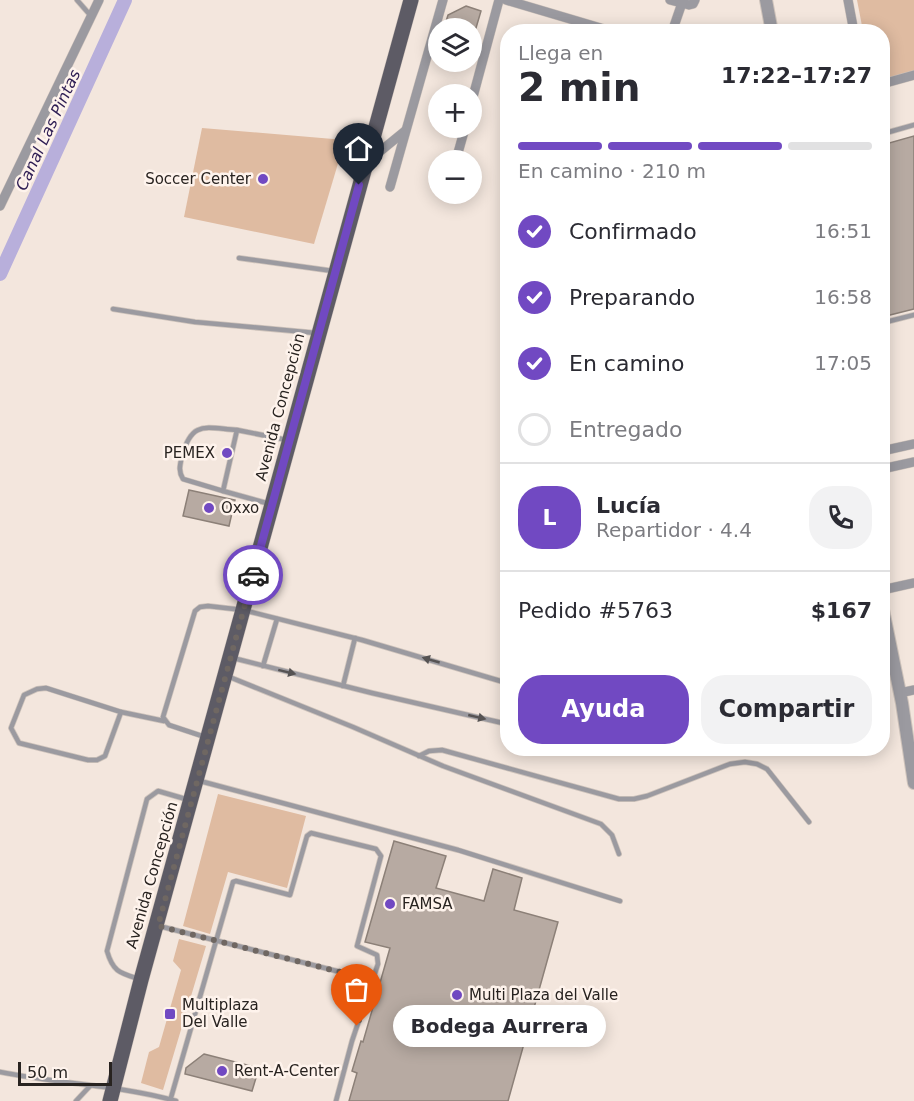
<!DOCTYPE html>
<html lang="es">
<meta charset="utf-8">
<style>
body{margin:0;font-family:"DejaVu Sans",sans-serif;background:#f2f2f3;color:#2b2b33;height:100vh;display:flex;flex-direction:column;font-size:22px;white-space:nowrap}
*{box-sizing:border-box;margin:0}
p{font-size:20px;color:#7c7c81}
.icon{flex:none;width:33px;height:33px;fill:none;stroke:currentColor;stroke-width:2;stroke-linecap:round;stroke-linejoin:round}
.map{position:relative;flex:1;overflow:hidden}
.details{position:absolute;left:500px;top:24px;width:390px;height:732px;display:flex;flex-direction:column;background:#fff;border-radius:24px;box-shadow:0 3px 15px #0003}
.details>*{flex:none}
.fabs{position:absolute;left:428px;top:18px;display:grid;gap:12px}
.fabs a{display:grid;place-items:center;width:54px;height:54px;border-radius:50%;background:#fff;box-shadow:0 3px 15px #0003;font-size:30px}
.scale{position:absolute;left:18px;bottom:15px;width:94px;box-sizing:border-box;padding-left:6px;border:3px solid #282320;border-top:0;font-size:16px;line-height:21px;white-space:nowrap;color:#282320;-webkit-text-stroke:4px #fef3ec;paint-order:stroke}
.pin{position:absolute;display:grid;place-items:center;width:51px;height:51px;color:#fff;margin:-62px -26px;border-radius:50% 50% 50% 0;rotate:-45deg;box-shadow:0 0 6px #0007}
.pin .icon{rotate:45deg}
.courier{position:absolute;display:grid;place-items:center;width:60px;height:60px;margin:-30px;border:4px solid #7149c2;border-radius:50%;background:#fff;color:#222;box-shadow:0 2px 8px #0007}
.bubble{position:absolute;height:42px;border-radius:21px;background:#fff;box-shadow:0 3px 15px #0003;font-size:20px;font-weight:800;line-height:42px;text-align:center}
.summary em{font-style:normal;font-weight:800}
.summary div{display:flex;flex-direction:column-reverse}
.summary{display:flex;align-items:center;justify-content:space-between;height:102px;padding:0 18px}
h1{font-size:39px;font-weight:800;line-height:45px}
.bar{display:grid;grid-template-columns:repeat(4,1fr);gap:9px 6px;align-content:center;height:72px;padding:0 18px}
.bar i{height:8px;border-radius:4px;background:#e1e1e2}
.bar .selected{background:#7149c2}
.bar p{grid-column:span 4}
.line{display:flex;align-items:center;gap:15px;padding:0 18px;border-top:2px solid #e1e1e2}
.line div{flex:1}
.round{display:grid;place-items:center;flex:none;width:63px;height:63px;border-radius:24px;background:#f2f2f3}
ol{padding:0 18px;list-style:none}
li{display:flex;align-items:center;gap:18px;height:66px}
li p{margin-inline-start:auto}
li .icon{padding:6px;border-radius:50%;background:#7149c2;color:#fff;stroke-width:4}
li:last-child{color:#7c7c81}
li i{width:33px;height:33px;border:3px solid #e1e1e2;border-radius:50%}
.button{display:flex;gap:12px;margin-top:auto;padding:12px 18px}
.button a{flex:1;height:69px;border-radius:24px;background:#7149c2;color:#fff;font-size:24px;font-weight:800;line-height:69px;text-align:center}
.button a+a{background:#f2f2f3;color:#2b2b33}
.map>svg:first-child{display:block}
</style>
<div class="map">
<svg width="914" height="1101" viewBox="0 0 914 1101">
<rect width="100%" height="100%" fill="#f3e6dd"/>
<g fill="#dfbba1">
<path d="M857 0H914V71L882 80V32L863 31Z"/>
<path d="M202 128 345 140 314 244 184 217Z"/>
<path d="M218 794 306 816 287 888 228 872 210 934 183 926Z"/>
<path d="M179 939 206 946 163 1090 141 1083 149 1052 159 1047 181 970 173 961Z"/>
</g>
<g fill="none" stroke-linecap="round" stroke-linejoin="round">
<path stroke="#b8afdb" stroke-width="14" d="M0 274 125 0"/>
</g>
<g fill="#b7aaa2" stroke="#8c8078" stroke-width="1.5">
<path d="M466 6 481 11 476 28H444L448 15Z"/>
<path d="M914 136V309L882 317V145Z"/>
<path d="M189 490 235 500 229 526 183 516Z"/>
<path d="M394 841 446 856 436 888 484 901 493 869 522 878 514 910 558 922 508 1101H349L357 1073 352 1071 361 1041 363 1042 390 948 365 942Z"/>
<path d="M204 1054 259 1068 252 1091 185 1074 186 1068Z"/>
</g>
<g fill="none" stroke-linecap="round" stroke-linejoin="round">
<g stroke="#cec3bb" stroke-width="6">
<g id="service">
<path d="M77 0 91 16"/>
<path d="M882 134 914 125"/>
<path d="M239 258 333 271"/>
<path d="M113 309 195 322 316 333"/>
<path d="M882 323 914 315"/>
<path d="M223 491 183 479C178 471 180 465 182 456 192 420 205 428 237 430"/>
<path d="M270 504 223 491 237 430 287 440"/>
<path d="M233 658 372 693 507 724"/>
<path d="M263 666 277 619"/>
<path d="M227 676 353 727 443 766 601 824 612 835 619 854"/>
<path d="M343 686 355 638"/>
<path d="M46 688 121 712 105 756 97 760H88L19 743 11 728 24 695 37 689Z"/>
<path d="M121 712 164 721"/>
<path d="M205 737 169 725 163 717 195 611 200 607 208 606 243 610 362 640 507 683"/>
<path d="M419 756 429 751 442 750 619 799H634L647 796 730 764 745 762 757 764 767 769 809 822"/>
<path d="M200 781 458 850 620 901"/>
<path d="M159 926 372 980"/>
<path d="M139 979C120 973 113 972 107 951L147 799 158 791 189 800"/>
<path d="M0 1072C59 1084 119 1085 176 1101"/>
<path d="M76 1101 90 1086"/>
<path d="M170 1101 233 882 236 881 290 895 307 836 311 833 376 849 381 856 357 946 377 955 378 964 352 1041 336 1101"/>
</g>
</g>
<g stroke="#cec3bb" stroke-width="10">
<g id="minor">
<path d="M506 0 614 32"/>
<path d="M670 0 689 5 693 4 695 0"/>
<path d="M848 0 854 32"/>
<path d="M672 32 682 3"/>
<path d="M882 84 914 75"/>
<path d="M471 104 499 0"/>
<path d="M456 160 465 128"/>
<path d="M367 162 405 131"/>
<path d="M390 187 443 0"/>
<path d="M0 206 99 0"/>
<path d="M882 451 914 444"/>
<path d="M882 469 914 462"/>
<path d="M882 590 914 583"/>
<path d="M900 693 914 690"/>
</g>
</g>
<g stroke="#cec3bb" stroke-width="14">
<g id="tertiary">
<path d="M766 0 772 32"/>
<path d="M882 605 902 703 914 783"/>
</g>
</g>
<g stroke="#cec3bb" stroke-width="16">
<path id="primary" d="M110 1101 141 980 411 0"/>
</g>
<use href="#service" stroke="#9b9aa0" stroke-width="4.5"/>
<use href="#minor" stroke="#9b9aa0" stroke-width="9"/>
<use href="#tertiary" stroke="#9b9aa0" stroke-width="12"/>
<use href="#primary" stroke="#5d5b65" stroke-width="15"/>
</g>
<defs><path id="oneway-solid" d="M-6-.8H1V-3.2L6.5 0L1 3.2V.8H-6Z" transform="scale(1.5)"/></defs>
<g fill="#565353">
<use href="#oneway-solid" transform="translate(431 660) rotate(-164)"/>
<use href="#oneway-solid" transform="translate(287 672) rotate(14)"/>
<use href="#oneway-solid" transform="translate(477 717) rotate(13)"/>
</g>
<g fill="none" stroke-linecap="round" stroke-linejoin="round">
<path stroke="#6f6762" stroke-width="6" stroke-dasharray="0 10.8" d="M253 575 158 926 372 980 357 1026"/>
<path stroke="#7149c2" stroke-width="8" d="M253 575 359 185"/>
</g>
<g fill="#7149c2" stroke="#fef3ec" stroke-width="2">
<circle cx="263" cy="179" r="6"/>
<circle cx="227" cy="453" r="6"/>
<circle cx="209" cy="508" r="6"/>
<circle cx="390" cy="904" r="6"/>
<circle cx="457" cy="995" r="6"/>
<rect x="164" y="1008" width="12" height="12" rx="3"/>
<circle cx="222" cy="1071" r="6"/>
</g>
<g text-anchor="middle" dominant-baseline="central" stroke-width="5" stroke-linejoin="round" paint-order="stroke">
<g font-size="15" fill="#282320" stroke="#fef3ec" text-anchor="start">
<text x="251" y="179" text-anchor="end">Soccer Center</text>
<text x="215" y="453" text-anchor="end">PEMEX</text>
<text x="221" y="508">Oxxo</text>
<text x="402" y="904">FAMSA</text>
<text x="469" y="995">Multi Plaza del Valle</text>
<text x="182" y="1005">Multiplaza<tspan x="182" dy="17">Del Valle</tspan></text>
<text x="234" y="1071">Rent-A-Center</text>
</g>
<g font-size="15" fill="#282320" stroke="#fef3ec">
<text transform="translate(280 407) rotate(-75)">Avenida Concepción</text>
<text transform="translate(152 875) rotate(-74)">Avenida Concepción</text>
</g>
<g font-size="16" font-style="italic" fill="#2e1d53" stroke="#fef3ec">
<text transform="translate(48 130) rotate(-65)">Canal Las Pintas</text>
</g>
</g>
</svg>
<div class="fabs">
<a><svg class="icon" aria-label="layers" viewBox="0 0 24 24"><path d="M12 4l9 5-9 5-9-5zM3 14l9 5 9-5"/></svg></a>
<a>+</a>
<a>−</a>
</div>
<div class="scale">50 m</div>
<div class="pin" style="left:357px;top:1026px;background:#ea580c"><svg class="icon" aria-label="bag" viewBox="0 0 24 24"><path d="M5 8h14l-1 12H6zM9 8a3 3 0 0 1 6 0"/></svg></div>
<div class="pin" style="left:359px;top:185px;background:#1f2937"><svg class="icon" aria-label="home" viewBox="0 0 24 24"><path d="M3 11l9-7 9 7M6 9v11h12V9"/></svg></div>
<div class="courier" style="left:253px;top:575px"><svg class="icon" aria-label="car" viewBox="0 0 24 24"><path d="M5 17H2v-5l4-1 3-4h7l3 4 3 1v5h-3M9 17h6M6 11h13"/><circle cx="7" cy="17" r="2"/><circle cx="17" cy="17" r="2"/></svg></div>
<div class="bubble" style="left:393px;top:1005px;width:213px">Bodega Aurrera</div>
<section class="details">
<div class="summary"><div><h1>2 min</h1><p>Llega en</p></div><em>17:22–17:27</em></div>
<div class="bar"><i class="selected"></i><i class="selected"></i><i class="selected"></i><i></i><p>En camino · 210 m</p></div>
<ol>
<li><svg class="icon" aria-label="check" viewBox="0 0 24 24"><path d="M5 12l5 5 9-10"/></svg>Confirmado<p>16:51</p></li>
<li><svg class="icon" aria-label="check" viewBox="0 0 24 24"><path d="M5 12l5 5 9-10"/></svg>Preparando<p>16:58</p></li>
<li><svg class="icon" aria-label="check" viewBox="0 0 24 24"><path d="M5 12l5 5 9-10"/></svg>En camino<p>17:05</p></li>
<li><i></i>Entregado</li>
</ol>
<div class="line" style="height:108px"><b class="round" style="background:#7149c2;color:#fff">L</b><div><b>Lucía</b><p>Repartidor · 4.4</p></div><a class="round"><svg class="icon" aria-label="phone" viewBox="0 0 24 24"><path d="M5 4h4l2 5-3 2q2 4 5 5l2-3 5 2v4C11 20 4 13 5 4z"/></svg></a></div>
<div class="line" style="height:78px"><div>Pedido #5763</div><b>$167</b></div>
<div class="button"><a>Ayuda</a><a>Compartir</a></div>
</section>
</div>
